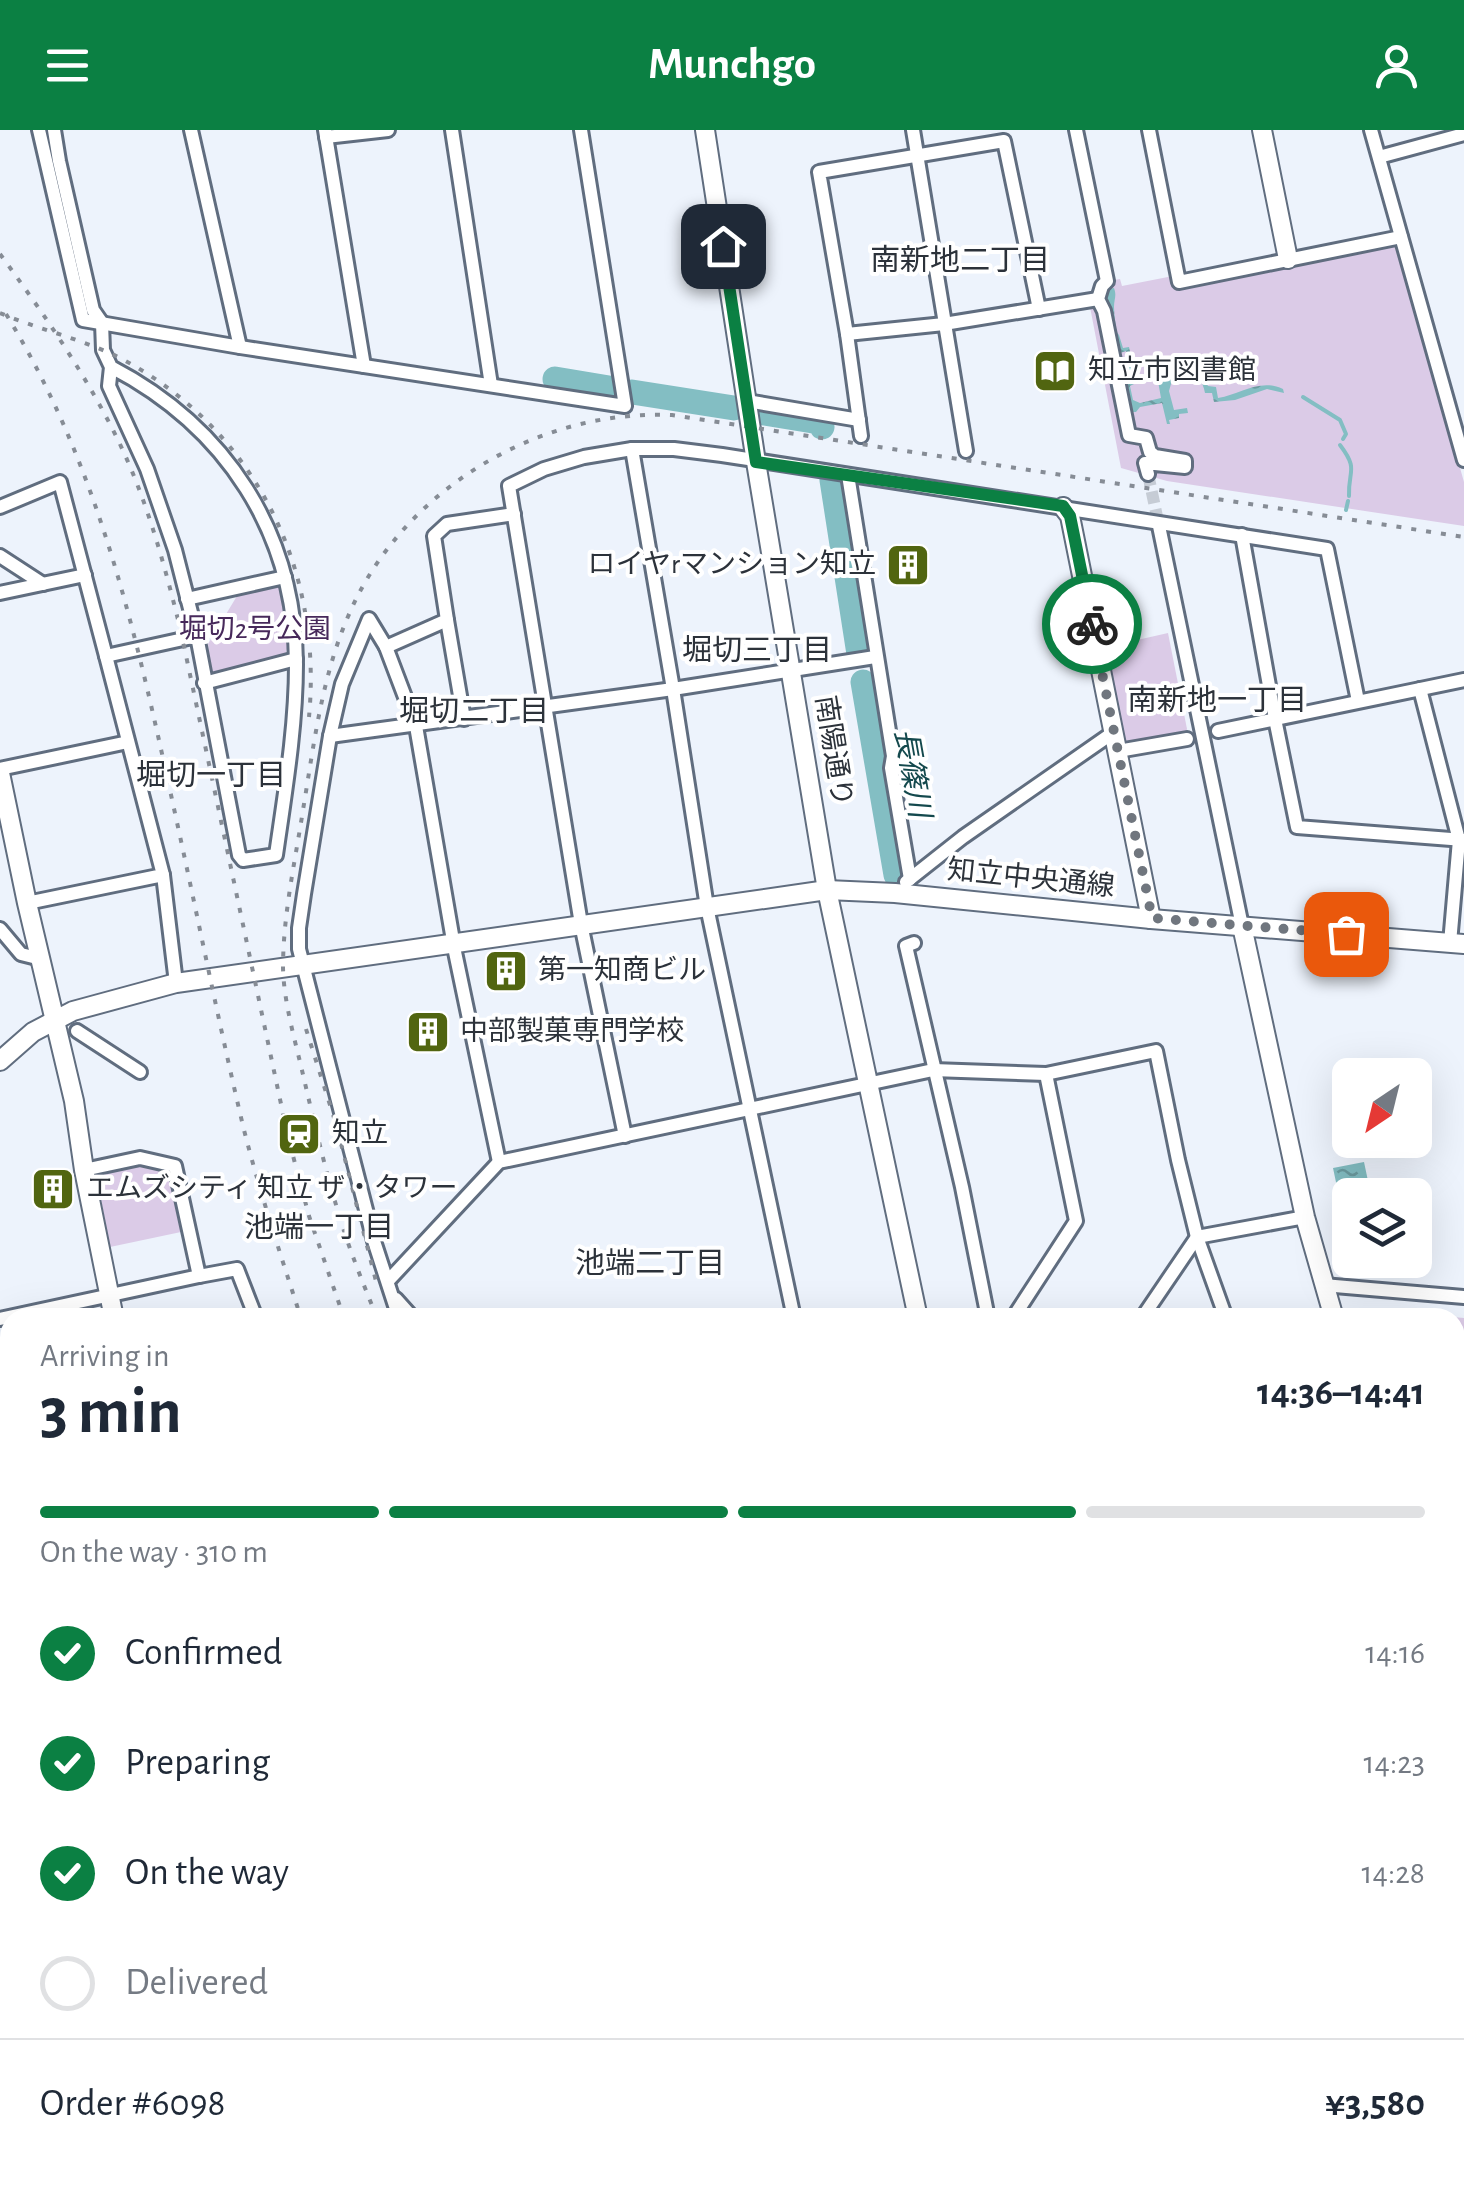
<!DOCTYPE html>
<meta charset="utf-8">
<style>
body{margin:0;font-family:"Alegreya Sans","Noto Sans JP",sans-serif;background:#f2f2f3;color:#1f2937;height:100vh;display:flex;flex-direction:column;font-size:38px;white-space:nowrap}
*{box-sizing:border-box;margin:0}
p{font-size:32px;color:#747a83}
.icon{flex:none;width:55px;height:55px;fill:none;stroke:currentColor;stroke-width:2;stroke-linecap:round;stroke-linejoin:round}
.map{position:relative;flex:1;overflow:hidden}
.sheet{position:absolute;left:0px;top:1178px;width:1465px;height:882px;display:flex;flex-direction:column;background:#fff;border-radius:30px 30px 0 0;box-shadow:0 10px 40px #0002}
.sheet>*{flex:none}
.needle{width:65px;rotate:215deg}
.tools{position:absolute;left:1332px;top:928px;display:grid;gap:20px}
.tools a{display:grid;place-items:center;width:100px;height:100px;border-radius:15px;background:#fff;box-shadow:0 10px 40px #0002;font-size:50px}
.pin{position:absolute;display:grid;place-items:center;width:85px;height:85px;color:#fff;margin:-42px;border-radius:20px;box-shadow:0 5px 15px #0006}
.courier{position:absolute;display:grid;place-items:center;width:100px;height:100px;margin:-50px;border:8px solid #0b8043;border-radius:50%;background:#fff;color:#222;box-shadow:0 2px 12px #0007}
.summary em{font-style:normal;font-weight:600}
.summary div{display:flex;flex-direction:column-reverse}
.summary{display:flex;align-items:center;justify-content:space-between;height:170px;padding:0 40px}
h1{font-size:65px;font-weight:600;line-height:75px}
.bar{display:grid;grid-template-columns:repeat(4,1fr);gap:15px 10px;align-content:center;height:120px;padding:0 40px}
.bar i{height:12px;border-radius:8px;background:#e0e1e3}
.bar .on{background:#0b8043}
.bar p{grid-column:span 4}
.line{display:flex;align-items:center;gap:25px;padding:0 40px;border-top:2px solid #e0e1e3}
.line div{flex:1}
ol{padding:0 40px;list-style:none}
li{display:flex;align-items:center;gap:30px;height:110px}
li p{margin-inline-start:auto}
li .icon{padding:10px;border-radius:50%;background:#0b8043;color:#fff;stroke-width:4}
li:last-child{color:#747a83}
li i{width:55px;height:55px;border:5px solid #e0e1e3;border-radius:50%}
header{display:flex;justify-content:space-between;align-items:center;height:130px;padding:0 40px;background:#0b8043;color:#fff;font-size:45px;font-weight:600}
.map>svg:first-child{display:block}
</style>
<header><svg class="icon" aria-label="menu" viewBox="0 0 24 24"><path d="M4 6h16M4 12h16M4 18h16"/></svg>Munchgo<svg class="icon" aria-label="person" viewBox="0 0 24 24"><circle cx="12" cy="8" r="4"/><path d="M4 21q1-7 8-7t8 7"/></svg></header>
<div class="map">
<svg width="1464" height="2059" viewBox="0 0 1464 2059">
<defs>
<pattern id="water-ripples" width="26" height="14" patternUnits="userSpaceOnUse" patternTransform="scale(2.5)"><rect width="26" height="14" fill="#83bec3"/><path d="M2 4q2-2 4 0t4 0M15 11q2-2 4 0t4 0" fill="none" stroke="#6b9b9f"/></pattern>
</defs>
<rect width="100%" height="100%" fill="#edf3fc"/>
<g fill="#dbcbe7">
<path d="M1391 115 1398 119 1464 352V396L1167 351 1121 338 1090 177 1096 153 1120 149 1122 156 1173 146 1176 160Z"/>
<path d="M275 453 280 456C284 478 294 507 284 528L211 545 208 514 240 461Z"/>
<path d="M1168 503 1187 599 1185 604 1127 613 1123 611 1102 518Z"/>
<path d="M140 1035 169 1041 181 1102 110 1117 97 1048 101 1042Z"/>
<path d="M1430 1185 1464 1188V1252L1455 1234V1188L1431 1187Z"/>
</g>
<g fill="url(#water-ripples)">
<path d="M1114 158C1117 166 1114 169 1114 177 1114 186 1116 194 1116 201L1119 205 1123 218 1129 217 1133 234 1131 237 1134 254 1130 256 1133 270 1140 273 1161 268 1156 240 1146 241 1144 235 1169 230 1172 238C1188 235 1200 241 1208 256L1216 257 1218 268C1241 264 1260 248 1283 259L1284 263 1267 259 1235 270 1214 272 1212 263H1205C1202 245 1189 239 1173 247L1169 261 1174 280 1187 278 1188 283 1179 284V288L1169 290 1170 294H1167L1162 273 1140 277 1136 282H1131L1127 279V273L1130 270 1127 254 1131 252 1126 233 1129 226 1126 221 1120 223 1116 208 1112 205 1110 194 1113 189 1110 175 1103 168 1104 160Z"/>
<path d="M1364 1032 1371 1065H1350V1089L1344 1090 1333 1038Z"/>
</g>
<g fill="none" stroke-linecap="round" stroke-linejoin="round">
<g stroke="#83bec3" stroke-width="4">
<path d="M1303 267 1340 290 1346 304 1343 309"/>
<path d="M1340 315C1359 340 1348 340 1349 366"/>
<path d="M1346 380 1348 371"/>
</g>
<g stroke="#83bec3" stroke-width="25">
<path d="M555 249 615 259"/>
<path d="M632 262 734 278"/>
<path d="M764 283 819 292 822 297"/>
<path d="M832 350 859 524"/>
<path d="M863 552 896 745"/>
</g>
<path stroke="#c6ccd5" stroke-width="12" stroke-dasharray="12 6" stroke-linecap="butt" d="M1148 344 1159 396"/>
<g stroke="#606d7f" stroke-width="18">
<g id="street">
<path d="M39 0 83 190 240 217 625 276 581 0"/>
<path d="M54 0 59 31 93 180 102 193 103 220 111 237 109 256 147 339 175 420 197 506 239 725 243 730 276 725C285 662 296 598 296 534 295 402 226 297 111 237"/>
<path d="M191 0 240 217"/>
<path d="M325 0 364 236"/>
<path d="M452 0 491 255"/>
<path d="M913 0 966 321"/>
<path d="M1076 0 1107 151 1102 156 1098 169 1104 181 1129 305 1146 308 1150 322 1155 326 1185 331V337L1145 333 1148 344"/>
<path d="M1149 0 1179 152 1401 107"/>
<path d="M1371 0 1464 330"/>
<path d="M326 7 388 0"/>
<path d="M1379 27 1464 4"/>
<path d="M847 204 944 194 1098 169"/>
<path d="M747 271 859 290"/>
<path d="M861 306 847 204 819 42 1004 11 1039 179"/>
<path d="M848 345 893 626 891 638 910 749"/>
<path d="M0 377 60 352 106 526"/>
<path d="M1159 396 1242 796"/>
<path d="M1242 405 1275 589 1297 697 1464 710"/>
<path d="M0 426 43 454"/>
<path d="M0 463 85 445"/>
<path d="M187 469 285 447"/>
<path d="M447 490 464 589"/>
<path d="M386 517 416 596 455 822 499 1032"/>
<path d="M204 553 296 529"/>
<path d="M1420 559 1459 710 1450 813"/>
<path d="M1218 601 1464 550"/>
<path d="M330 606 673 559 875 527"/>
<path d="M1118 621 1187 609"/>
<path d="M0 639 128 612"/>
<path d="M163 745 176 853"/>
<path d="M906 752 963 707 1114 602"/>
<path d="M27 773 163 745 106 526 197 506"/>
<path d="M0 799 21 824 41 829"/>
<path d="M914 813 906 816 962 1057 988 1188"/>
<path d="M77 901 140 942"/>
<path d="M625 1006 581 794 509 356 544 339 584 327 632 319"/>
<path d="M84 1040 140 1028 175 1036 199 1146 237 1139 256 1188"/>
<path d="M388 1151 499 1032 933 940 1046 944 1156 921 1178 1030 1197 1107 1226 1188"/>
<path d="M1323 1155 1464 1167"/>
<path d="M396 1169 413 1188"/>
<path d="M399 1188 374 1111 299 819V798L304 764 330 606 342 554 369 489 386 517 447 490 434 406 447 394 514 384"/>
<path d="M794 1188 707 777 673 559 632 319H674L722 325 1327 419 1358 571"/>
<path d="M1013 1188 1076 1091 1046 944"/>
<path d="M1142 1188 1197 1107 1305 1087"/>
<path d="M0 1189 199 1146"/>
<path d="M0 1336 10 1334"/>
<path d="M0 1485 10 1483"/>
<path d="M1455 1573 1464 1572"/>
<path d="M0 1604H10"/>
<path d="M1455 1665 1464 1667"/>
<path d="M0 1889 10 1890"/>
<path d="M1455 1998H1464"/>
<path d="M422 2050V2059"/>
<path d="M704 2050 707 2059"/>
<path d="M899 2050 905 2059"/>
<path d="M1005 2050 1008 2059"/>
<path d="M1233 2050 1236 2059"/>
<path d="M290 2055 355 2050"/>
<path d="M114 2059 115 2050"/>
<path d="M777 2059 796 2050"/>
</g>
</g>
<g stroke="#606d7f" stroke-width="22">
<g id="secondary">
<path d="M705 0 756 332 827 760 918 1188"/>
<path d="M1262 0 1288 129"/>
<path d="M1063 377 1070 386 1151 789"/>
<path d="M0 643 27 773 74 971 84 1040 114 1188"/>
<path d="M1242 796 1305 1087 1334 1188"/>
<path d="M0 931 33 902 73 881 176 853 827 760 895 763 1151 789 1464 814"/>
<path d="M1455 1411 1464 1410"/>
<path d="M1455 1463 1464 1482"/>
<path d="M1455 1680 1464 1683"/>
<path d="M1120 2050 1123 2059"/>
</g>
</g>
<g stroke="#9396b4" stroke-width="28">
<g id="highway">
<path d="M1455 1877 1464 1876"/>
<path d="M0 1941H10"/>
<path d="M0 1961 10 1960"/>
</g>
</g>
<use href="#street" stroke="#fff" stroke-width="12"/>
<use href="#secondary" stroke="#fff" stroke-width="18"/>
<use href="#highway" stroke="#caccf5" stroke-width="22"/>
<g stroke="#868c95" stroke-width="4" stroke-dasharray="5 10" stroke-linecap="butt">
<path d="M0 124C41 180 80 236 112 298 145 362 164 432 181 502L288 1007 309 1086 344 1188"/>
<path d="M0 183C40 200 83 209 122 229 255 300 323 438 309 587"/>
<path d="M6 184C103 342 139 518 178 697 200 798 220 899 244 1000 260 1063 281 1126 301 1188"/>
<path d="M306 899 336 994 378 1159"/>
<path d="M377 1188C364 1155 350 1122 340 1088 326 1043 315 996 304 949 296 913 284 875 283 838 283 785 295 732 303 680 314 614 322 544 350 482 404 359 539 279 672 285L1464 407"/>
<path d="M663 2050 667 2059"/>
<path d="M686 2050 690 2059"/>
</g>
</g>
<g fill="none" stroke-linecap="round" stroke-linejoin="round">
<path stroke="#70767e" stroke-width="10" stroke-dasharray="0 18" d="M1092 494 1152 788 1346 804"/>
<path stroke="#0b8043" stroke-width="12" d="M723 116 756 332 1063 376 1070 386 1092 494"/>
</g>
<defs>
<g id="library-square" transform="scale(2.25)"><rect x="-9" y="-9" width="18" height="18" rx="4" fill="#516510" stroke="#fff"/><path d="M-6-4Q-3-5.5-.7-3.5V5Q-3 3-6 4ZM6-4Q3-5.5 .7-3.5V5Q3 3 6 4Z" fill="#fff"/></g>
<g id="building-square" transform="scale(2.25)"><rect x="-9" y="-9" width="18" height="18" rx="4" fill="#516510" stroke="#fff"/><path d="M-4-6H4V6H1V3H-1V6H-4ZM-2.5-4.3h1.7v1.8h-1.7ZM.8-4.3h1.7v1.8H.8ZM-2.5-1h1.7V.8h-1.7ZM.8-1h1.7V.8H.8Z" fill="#fff"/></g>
<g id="station-square" transform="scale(2.25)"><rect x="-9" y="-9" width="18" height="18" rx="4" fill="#516510" stroke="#fff"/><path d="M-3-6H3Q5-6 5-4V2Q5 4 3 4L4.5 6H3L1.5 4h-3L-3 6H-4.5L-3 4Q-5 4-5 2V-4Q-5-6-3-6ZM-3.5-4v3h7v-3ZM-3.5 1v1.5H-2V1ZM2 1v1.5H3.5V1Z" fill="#fff"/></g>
</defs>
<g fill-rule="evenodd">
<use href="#library-square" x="1055" y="241"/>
<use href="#building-square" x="908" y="435"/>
<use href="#building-square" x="506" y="841"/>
<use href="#building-square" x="428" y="902"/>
<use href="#station-square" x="299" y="1004"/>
<use href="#building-square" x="53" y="1059"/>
</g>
<g text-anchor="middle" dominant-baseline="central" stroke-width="8" stroke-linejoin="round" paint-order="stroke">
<g font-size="28" fill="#2c323a" stroke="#fff" text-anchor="start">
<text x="1088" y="241">知立市図書館</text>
<text x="876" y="435" text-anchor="end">ロイヤrマンション知立</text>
<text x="538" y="841">第一知商ビル</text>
<text x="460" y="902">中部製菓専門学校</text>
<text x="332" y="1004">知立</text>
<text x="86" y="1059">エムズシティ 知立 ザ・タワー</text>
</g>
<g font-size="28" fill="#47295b" stroke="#fff">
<text x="255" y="500">堀切2号公園</text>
</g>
<g font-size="28" fill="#2c323a" stroke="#fff">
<text transform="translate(833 621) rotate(81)">南陽通り</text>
<text transform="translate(1031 749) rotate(6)">知立中央通線</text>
</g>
<g font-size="30" fill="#2c323a" stroke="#fff">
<text x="960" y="131">南新地二丁目</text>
<text x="757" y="521">堀切三丁目</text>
<text x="1217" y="571">南新地一丁目</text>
<text x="474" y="582">堀切二丁目</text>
<text x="211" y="646">堀切一丁目</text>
<text x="319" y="1098">池端一丁目</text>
<text x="650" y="1134">池端二丁目</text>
</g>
<g font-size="30" font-style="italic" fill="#14494d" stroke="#fff">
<text transform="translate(912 643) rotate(80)">長篠川</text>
</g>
</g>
</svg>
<div class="tools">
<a><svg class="needle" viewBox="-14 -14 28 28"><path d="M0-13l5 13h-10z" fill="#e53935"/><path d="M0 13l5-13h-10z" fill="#747a83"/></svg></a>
<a><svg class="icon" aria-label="layers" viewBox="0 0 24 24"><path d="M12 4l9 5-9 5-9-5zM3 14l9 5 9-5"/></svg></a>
</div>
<div class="pin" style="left:1346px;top:804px;background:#ea580c"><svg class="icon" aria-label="bag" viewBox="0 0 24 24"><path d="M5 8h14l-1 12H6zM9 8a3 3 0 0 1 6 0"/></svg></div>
<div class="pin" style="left:723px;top:116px;background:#1f2937"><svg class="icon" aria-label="home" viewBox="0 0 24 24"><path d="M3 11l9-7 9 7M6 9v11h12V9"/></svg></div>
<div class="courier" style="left:1092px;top:494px"><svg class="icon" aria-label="bike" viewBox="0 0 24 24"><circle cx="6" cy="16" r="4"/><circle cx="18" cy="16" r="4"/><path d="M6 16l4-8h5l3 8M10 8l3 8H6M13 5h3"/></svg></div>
<section class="sheet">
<div class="summary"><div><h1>3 min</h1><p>Arriving in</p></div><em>14:36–14:41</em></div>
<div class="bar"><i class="on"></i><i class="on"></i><i class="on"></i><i></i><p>On the way · 310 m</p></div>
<ol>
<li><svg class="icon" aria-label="check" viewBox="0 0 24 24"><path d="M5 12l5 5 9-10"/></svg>Confirmed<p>14:16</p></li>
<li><svg class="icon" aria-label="check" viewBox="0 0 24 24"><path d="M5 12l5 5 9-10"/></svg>Preparing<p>14:23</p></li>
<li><svg class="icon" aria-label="check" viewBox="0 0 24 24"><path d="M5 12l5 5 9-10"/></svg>On the way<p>14:28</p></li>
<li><i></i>Delivered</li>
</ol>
<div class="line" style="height:130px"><div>Order #6098</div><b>¥3,580</b></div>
</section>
</div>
